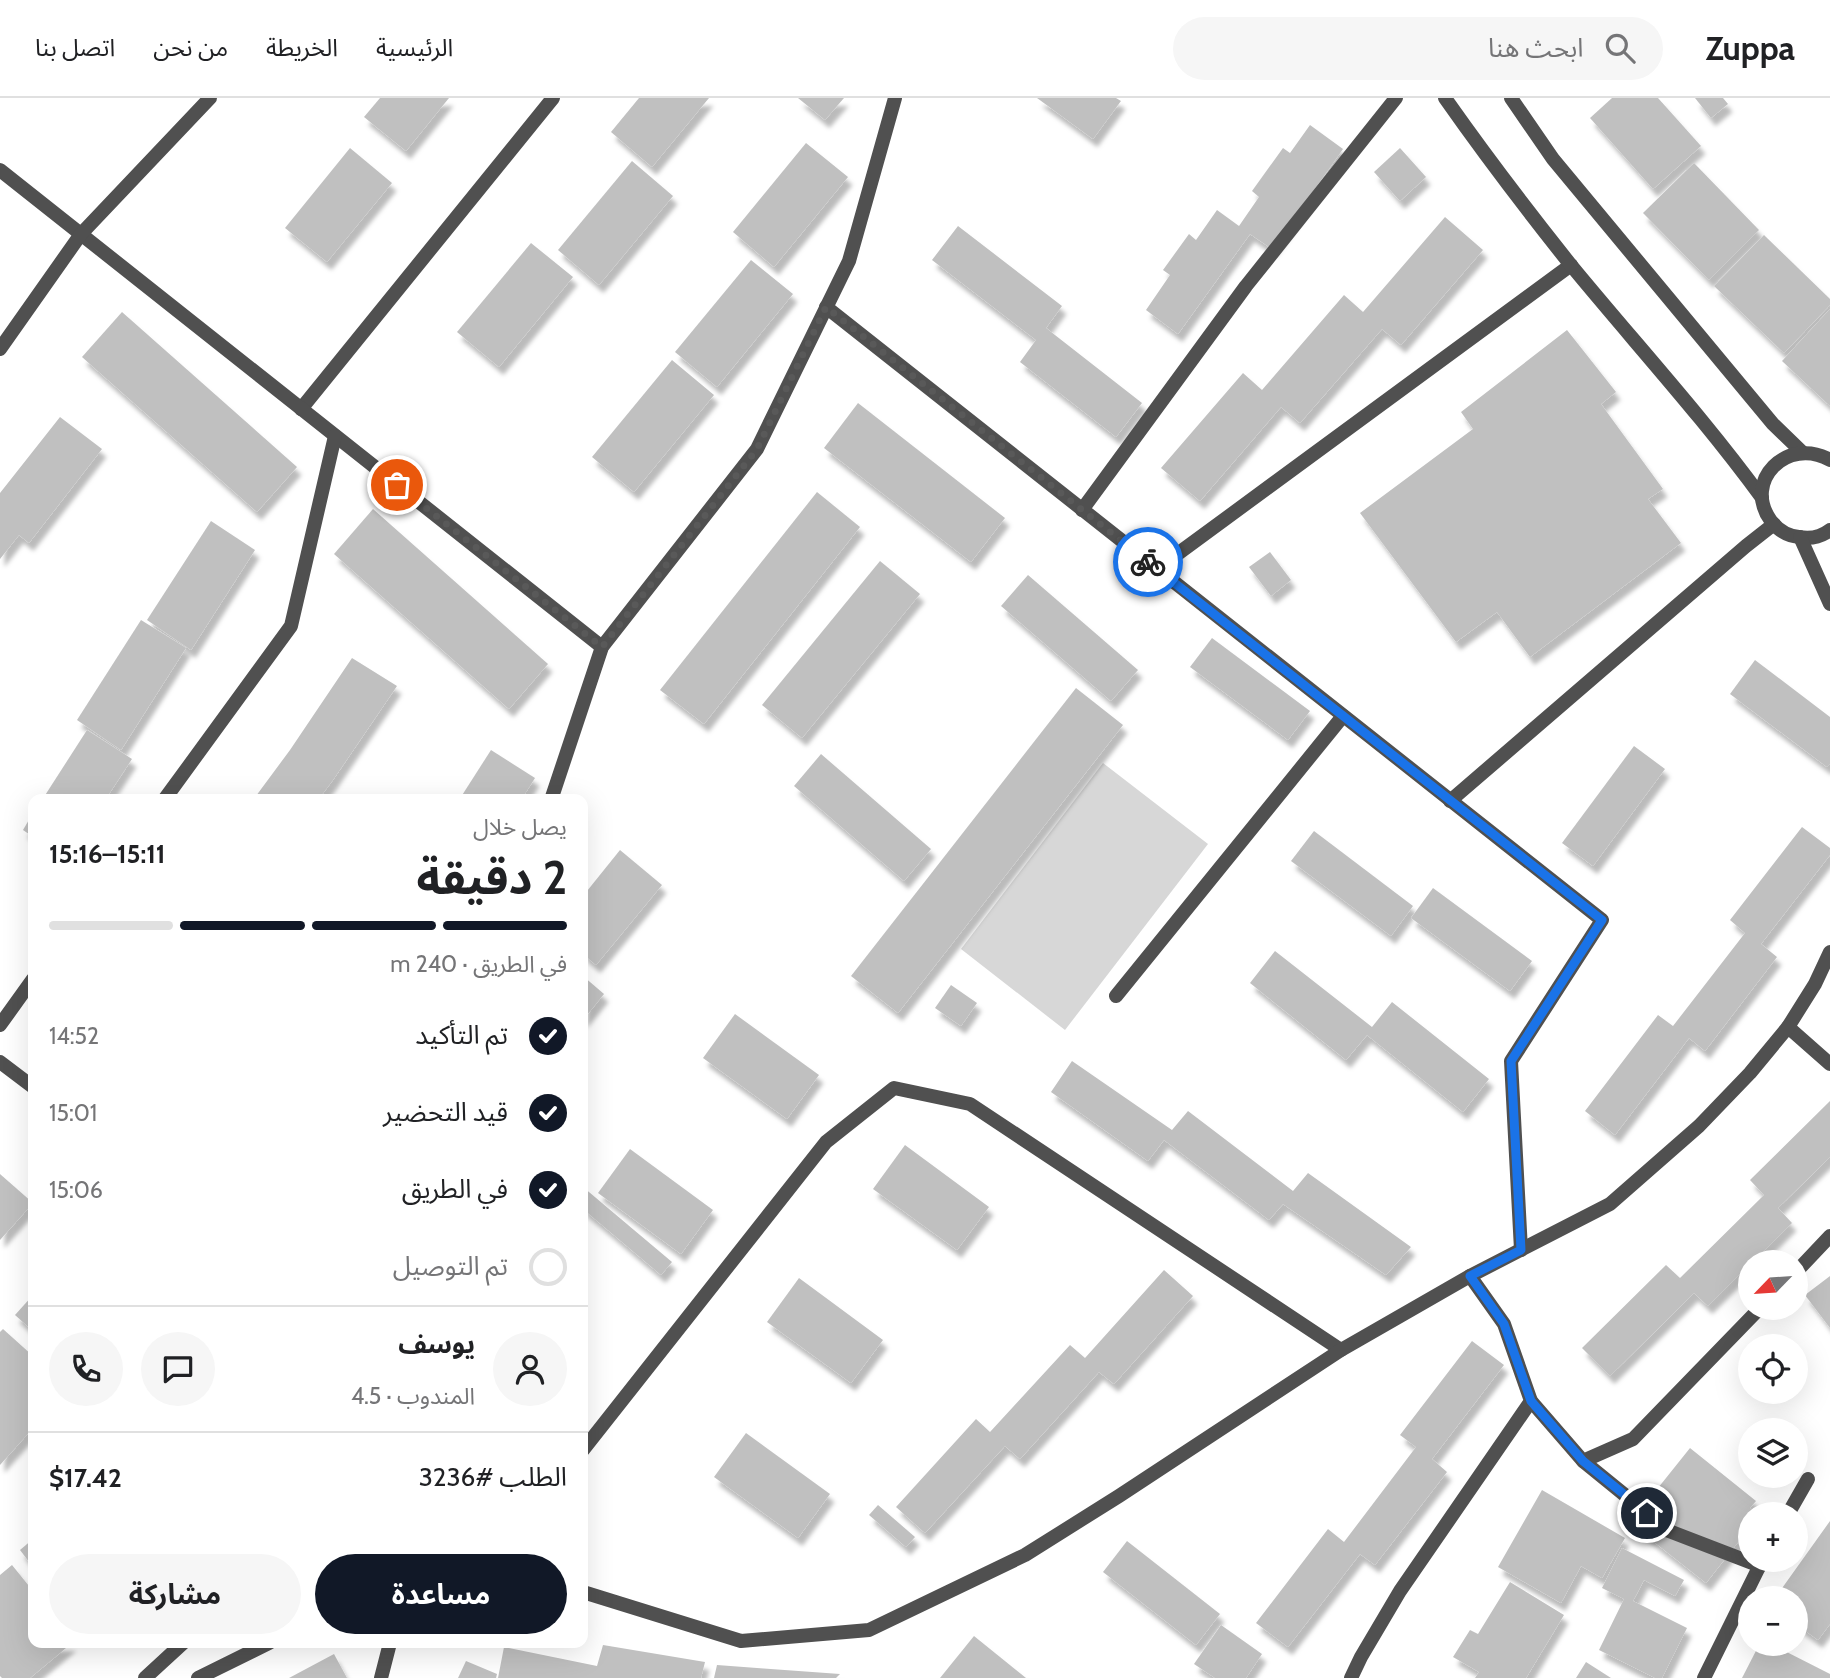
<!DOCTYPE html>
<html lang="ar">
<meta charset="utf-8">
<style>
body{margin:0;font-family:Cabin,"Noto Sans Arabic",sans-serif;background:#f6f6f6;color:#202124;direction:rtl;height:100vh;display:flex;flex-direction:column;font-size:26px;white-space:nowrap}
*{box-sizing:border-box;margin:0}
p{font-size:23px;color:#757577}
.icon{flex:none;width:38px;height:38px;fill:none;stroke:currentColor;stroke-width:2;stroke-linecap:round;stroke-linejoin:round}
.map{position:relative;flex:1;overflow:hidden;direction:ltr}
.sheet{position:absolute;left:28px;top:696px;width:560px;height:854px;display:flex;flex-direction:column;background:#fff;border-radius:14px;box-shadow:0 7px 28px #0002;direction:rtl}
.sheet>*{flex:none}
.needle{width:46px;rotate:245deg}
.tools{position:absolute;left:1738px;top:1152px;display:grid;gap:14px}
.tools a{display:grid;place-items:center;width:70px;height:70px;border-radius:50%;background:#fff;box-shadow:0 7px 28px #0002;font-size:35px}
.pin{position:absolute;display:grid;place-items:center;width:60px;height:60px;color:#fff;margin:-30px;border:4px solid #fff;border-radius:50%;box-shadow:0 2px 7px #0007}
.courier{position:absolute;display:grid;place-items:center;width:70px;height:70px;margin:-35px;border:5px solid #1a73e8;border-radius:50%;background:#fff;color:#222;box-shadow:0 2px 9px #0007}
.headline em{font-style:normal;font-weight:700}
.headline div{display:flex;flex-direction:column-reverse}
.headline{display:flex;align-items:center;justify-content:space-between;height:119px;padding:0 21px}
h1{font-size:46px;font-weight:700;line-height:52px}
.bar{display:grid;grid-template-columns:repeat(4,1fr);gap:10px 7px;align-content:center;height:84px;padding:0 21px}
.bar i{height:9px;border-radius:5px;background:#e0e0e0}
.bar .on{background:#111827}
.bar p{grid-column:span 4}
.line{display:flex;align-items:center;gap:18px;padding:0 21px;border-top:2px solid #e0e0e0}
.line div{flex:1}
.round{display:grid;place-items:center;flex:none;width:74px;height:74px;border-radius:37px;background:#f6f6f6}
ol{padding:0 21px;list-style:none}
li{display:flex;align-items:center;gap:21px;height:77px}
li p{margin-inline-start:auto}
li .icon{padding:7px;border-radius:50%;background:#111827;color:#fff;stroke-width:4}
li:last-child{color:#757577}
li i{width:38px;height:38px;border:4px solid #e0e0e0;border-radius:50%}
.cta{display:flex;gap:14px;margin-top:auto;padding:14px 21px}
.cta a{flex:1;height:80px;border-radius:42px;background:#111827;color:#fff;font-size:28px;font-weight:700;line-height:80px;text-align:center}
.cta a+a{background:#f6f6f6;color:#202124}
header{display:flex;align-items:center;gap:42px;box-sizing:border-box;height:98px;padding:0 35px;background:#fff;border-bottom:2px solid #e0e0e0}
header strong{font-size:33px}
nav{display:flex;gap:38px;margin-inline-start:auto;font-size:24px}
.search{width:490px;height:63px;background:#f6f6f6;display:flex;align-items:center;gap:18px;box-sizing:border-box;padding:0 24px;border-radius:38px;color:#757577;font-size:26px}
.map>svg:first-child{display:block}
</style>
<header>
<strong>Zuppa</strong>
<div class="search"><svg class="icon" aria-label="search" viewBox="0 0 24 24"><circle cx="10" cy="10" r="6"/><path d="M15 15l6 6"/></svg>ابحث هنا</div>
<nav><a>الرئيسية</a><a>الخريطة</a><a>من نحن</a><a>اتصل بنا</a></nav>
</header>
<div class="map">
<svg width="1830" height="1580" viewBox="0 0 1830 1580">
<defs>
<filter id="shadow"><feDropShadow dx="4.5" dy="8" stdDeviation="2" flood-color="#0004"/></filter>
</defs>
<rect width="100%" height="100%" fill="#fff"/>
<path fill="#d7d7d7" d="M1103 665 1208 746 1065 932 961 851Z"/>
<g fill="#c0c0c0" filter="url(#shadow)">
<path d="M380 0H449L406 53 364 19Z"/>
<path d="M639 0H709L652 69 611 34Z"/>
<path d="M798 0H844L825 22Z"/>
<path d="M1037 0H1116L1121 3 1093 41Z"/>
<path d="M1612 0H1658L1701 48 1653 91 1590 20Z"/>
<path d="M1695 0H1723L1728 6 1711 20Z"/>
<path d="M1310 27 1343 51 1272 151 1250 136 1178 236 1146 212 1170 177 1163 172 1189 136 1196 142 1217 112 1239 128 1259 99 1252 93 1283 50 1290 55Z"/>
<path d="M806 45 848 79 774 169 733 134Z"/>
<path d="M350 50 392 85 327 164 285 130Z"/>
<path d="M1400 50 1426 79 1400 103 1374 74Z"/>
<path d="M632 63 673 98 599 187 558 152Z"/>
<path d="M1694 65 1759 132 1709 182 1643 115Z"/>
<path d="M1445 119 1483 152 1401 247 1382 231 1300 325 1281 309 1200 403 1161 370 1243 275 1262 292 1344 197 1363 214Z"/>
<path d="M958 128 1062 208 1046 230 1142 305 1116 339 1020 264 1036 242 932 162Z"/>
<path d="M1764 137 1830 201V207L1784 255 1714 188Z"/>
<path d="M531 145 573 179 499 269 457 234Z"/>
<path d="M751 162 793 196 717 289 675 254Z"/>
<path d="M1830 211V308L1782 263Z"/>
<path d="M122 214 297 369 257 414 82 259Z"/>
<path d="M1567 232 1616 294 1601 306 1663 391 1648 401 1681 445 1530 559 1497 514 1456 544 1360 415 1473 331 1461 314Z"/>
<path d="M672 262 714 297 634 394 592 359Z"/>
<path d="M858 305 1005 420 971 464 824 350Z"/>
<path d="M60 319 102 351 29 445 19 437 0 461V395Z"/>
<path d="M817 394 860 429 704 626 660 592Z"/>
<path d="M373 411 548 566 509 611 334 456Z"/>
<path d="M211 423 255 452 191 552 147 522Z"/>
<path d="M1270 454 1291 482 1271 498 1249 469Z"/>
<path d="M880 463 920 496 802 640 762 607Z"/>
<path d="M1028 477 1138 572 1111 603 1001 508Z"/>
<path d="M141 522 186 550 121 652 77 622Z"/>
<path d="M1212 540 1310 613 1288 642 1190 569Z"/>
<path d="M352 560 397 588 333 682 318 702H253L290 652Z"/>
<path d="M1755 562 1830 619V666L1827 669 1730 596Z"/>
<path d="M1076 590 1123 627 898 915 851 878Z"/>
<path d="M87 632 132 661 105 702H42Z"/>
<path d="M1634 648 1665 671 1593 768 1562 745Z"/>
<path d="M491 652 535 680 521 702H459Z"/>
<path d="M821 656 931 751 904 783 794 688Z"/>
<path d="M33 715V739L23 732Z"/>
<path d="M1802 729 1830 750V757L1761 846 1777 859 1705 953 1689 940 1615 1037 1585 1013 1658 917 1673 928 1745 835 1730 822Z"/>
<path d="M1314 733 1413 808 1391 838 1291 763Z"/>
<path d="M620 752 662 787 596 867 583 856V798Z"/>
<path d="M1433 790 1532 863 1510 893 1411 820Z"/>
<path d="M1275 853 1372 929 1392 904 1489 981 1463 1014 1367 937 1346 962 1250 885Z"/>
<path d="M583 878 604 896 583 922Z"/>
<path d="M951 887 977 905 961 928 935 910Z"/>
<path d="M735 916 819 977 787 1021 703 960Z"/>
<path d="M1072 963 1172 1032 1188 1013 1293 1093 1308 1075 1411 1149 1386 1177 1283 1106 1269 1122 1164 1042 1148 1063 1051 994Z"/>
<path d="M1830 1003V1059L1778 1110 1792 1125 1753 1164H1750V1166L1708 1208 1694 1195 1610 1278 1582 1250 1666 1167 1680 1180 1764 1097 1750 1082Z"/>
<path d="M905 1047 989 1109 957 1152 873 1091Z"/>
<path d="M630 1051 713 1112 681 1156 598 1095Z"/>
<path d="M0 1076 33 1105 0 1142Z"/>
<path d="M583 1089 672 1164 661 1177 583 1111Z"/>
<path d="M1164 1172 1193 1198 1114 1286 1099 1274 1020 1361 1005 1348 925 1435 896 1409 976 1321 990 1334 1070 1247 1085 1260Z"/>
<path d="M1830 1178V1230L1805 1197Z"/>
<path d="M799 1180 883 1242 851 1285 767 1224Z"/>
<path d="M33 1197V1233L15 1217Z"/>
<path d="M3 1231 33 1258V1330L0 1367V1234Z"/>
<path d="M1472 1243 1504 1267 1432 1361 1447 1374 1375 1467 1360 1456 1288 1549 1256 1525 1328 1431 1344 1444 1416 1349 1400 1337Z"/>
<path d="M746 1335 830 1396 798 1440 714 1379Z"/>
<path d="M1690 1350 1756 1403 1750 1410 1757 1416H1750V1429L1706 1485 1630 1425Z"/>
<path d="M1542 1392 1625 1440 1602 1480 1581 1468 1561 1505 1498 1469Z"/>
<path d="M878 1407 915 1439 906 1449 869 1417Z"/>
<path d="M1830 1423V1526L1818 1542 1796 1526V1500H1775Z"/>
<path d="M33 1441V1469L20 1452Z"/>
<path d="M1127 1443 1220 1516 1196 1547 1103 1474Z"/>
<path d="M1622 1450 1684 1482 1675 1498 1644 1482 1633 1503 1687 1530 1662 1580H1655L1599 1552 1624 1501 1602 1490Z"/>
<path d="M12 1467 33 1493V1545H72L30 1580H2L0 1578V1477Z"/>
<path d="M1510 1484 1564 1517 1526 1580H1475L1479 1574 1453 1559 1470 1532 1478 1536Z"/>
<path d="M1221 1527 1262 1556 1246 1580H1215L1194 1566Z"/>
<path d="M974 1538 1026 1580H940Z"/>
<path d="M1760 1545H1769L1830 1576V1580H1742Z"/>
<path d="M603 1547 705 1564 701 1580H498L504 1549 597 1568Z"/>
<path d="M334 1556 347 1580H289Z"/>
<path d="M466 1563 497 1576 496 1580H458Z"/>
<path d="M1586 1564 1611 1580H1576Z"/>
<path d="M717 1567 840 1576 836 1580H714Z"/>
</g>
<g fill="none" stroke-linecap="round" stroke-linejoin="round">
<g stroke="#505050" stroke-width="14">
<path d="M301 311 553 0"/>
<path d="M1788 929 1830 966"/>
<path d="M1796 1174 1830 1138"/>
<path d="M1531 1303 1583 1363 1633 1341 1761 1209"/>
<path d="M1583 1363 1669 1433 1760 1468"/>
<path d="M381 1580 390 1545"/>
</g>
<g stroke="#505050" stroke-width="14">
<path d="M0 72 602 549"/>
<path d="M826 209 1602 822 1511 963 1521 1152"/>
<path d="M0 251 81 136 210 0"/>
<path d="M1082 412 1246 188 1396 0"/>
<path d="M1157 471 1571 167"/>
<path d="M164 702 291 528 335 338"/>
<path d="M551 702 602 549 757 351 849 163 895 0"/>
<path d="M1450 703 1746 448 1774 426"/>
<path d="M1116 898 1343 618"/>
<path d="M0 927 33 881"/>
<path d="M0 964 33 989"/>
<path d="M583 1352 826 1044 894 990 970 1006 1341 1252"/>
<path d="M1788 1416 1808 1381"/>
<path d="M1351 1580 1361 1559 1400 1493 1531 1303 1504 1226 1470 1178"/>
<path d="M1704 1580 1763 1461"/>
</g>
<g stroke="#505050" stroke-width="14">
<path d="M1445 0C1485 57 1527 112 1570 166 1634 244 1703 319 1762 400"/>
<path d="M1511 0 1553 61 1773 326 1802 354"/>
<path d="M1830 362C1787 338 1742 383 1771 423 1778 432 1788 438 1799 439 1810 441 1821 439 1830 432"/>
<path d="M1800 439 1830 506"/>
<path d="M583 1494 741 1543 869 1532 1025 1457 1119 1398 1341 1252 1470 1178 1610 1106 1699 1028 1750 975 1788 929 1815 886 1830 854"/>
<path d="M145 1580 183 1545"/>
<path d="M198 1580 269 1545"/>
</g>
</g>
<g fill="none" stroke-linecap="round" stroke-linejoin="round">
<path stroke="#595959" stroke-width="7" stroke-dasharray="0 12.6" d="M397 387 602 549 757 351 826 209 1148 464"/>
<path stroke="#1a73e8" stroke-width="9" d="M1148 464 1602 822 1511 963 1521 1152 1470 1178 1504 1226 1531 1303 1583 1363 1647 1415"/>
</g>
</svg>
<div class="tools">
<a><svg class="needle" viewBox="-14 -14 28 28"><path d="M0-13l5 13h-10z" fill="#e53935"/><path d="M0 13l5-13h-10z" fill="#757577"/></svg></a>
<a><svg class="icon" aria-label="locate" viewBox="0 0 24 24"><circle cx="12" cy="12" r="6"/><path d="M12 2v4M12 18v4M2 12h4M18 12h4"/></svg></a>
<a><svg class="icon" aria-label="layers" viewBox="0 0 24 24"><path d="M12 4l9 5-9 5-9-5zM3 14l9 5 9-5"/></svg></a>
<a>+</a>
<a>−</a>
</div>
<div class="pin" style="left:397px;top:387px;background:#ea580c"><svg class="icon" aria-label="bag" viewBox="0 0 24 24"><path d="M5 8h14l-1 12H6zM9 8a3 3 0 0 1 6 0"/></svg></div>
<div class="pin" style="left:1647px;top:1415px;background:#1f2937"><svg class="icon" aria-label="home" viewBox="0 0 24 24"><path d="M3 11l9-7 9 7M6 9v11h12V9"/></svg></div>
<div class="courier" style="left:1148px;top:464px"><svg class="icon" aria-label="bike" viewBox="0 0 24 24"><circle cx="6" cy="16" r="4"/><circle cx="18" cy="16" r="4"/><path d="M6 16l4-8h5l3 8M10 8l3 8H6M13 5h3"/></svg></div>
<section class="sheet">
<div class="headline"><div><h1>2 دقيقة</h1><p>يصل خلال</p></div><em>15:11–15:16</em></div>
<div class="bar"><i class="on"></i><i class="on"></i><i class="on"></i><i></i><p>في الطريق · 240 m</p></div>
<ol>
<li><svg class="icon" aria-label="check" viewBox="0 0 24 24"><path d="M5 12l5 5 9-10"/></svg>تم التأكيد<p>14:52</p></li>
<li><svg class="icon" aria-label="check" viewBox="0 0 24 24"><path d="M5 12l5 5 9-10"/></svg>قيد التحضير<p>15:01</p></li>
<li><svg class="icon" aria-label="check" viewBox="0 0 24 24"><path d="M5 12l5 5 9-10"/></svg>في الطريق<p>15:06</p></li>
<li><i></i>تم التوصيل</li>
</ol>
<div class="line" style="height:126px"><a class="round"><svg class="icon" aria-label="person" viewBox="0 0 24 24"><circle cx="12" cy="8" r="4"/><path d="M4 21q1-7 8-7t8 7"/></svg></a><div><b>يوسف</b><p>المندوب · 4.5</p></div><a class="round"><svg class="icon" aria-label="chat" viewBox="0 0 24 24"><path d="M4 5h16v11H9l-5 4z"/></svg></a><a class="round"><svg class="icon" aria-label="phone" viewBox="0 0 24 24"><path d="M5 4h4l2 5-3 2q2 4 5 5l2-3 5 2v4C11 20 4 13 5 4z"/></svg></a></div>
<div class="line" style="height:91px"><div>الطلب #3236</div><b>$17.42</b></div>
<div class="cta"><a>مساعدة</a><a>مشاركة</a></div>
</section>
</div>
